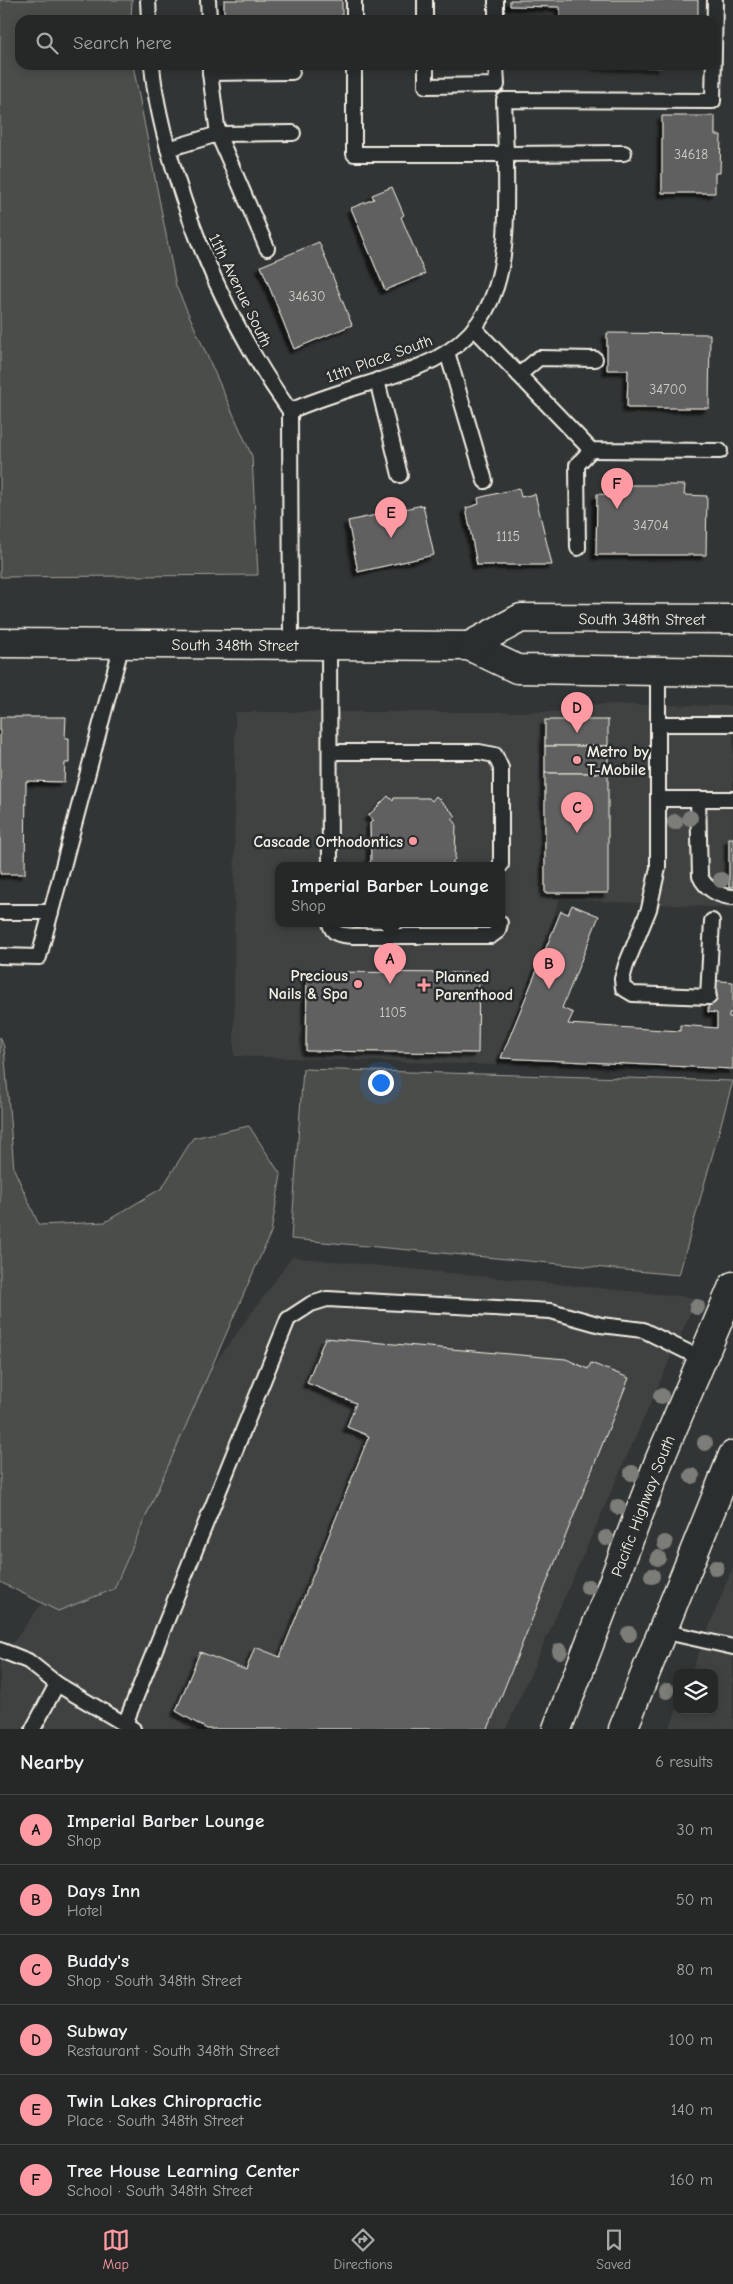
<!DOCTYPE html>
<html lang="en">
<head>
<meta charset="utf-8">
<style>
	body { margin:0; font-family:"Comic Neue",sans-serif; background:#323434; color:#f1f3f6 }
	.controls { position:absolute; right:15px; bottom:15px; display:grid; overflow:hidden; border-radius:10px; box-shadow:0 2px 8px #0003 }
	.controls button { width:45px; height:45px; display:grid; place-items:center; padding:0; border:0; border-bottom:1px solid #424445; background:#262828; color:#f1f3f6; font:25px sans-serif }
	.you { position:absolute; left:380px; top:1082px; width:18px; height:18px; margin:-12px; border:4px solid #fff; border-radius:50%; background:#1a73e8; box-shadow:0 0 0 8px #1a73e833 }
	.badge { display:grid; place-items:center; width:32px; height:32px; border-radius:50%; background:#ff9aa2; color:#111; font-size:16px; font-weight:700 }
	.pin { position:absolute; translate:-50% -41px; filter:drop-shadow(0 1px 2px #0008) }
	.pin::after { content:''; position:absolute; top:26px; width:18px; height:15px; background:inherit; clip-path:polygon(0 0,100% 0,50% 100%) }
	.popup { position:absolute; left:275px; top:862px; width:230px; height:65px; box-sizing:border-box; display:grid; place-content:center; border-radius:10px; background:#262828; filter:drop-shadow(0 1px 4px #0005); font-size:16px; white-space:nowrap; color:#a4a6a8 }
	.popup b { font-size:19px; color:#f1f3f6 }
	.popup::after { content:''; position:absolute; left:50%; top:100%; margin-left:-10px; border:10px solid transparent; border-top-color:#262828 }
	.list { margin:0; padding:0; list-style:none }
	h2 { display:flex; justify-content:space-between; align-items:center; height:65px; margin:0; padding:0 20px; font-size:21px }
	h2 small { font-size:16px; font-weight:400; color:#a4a6a8 }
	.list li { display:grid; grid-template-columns:32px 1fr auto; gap:15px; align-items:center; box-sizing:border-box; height:70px; padding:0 20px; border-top:1px solid #424445 }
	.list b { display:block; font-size:19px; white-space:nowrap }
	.list p { margin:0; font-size:16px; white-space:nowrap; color:#a4a6a8 }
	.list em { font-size:16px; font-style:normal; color:#a4a6a8 }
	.icon { flex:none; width:28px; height:28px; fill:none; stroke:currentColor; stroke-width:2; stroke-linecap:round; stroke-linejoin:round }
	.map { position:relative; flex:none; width:733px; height:1729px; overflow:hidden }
	.search { position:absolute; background:#262828; box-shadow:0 2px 8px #0003; left:15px; right:15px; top:15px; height:55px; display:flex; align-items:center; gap:12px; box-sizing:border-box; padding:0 18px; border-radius:15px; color:#a4a6a8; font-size:19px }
	.sheet { height:485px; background:#262828 }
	nav { display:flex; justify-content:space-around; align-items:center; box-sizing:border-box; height:70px; border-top:1px solid #424445; background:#262828; font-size:14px; color:#a4a6a8 }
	nav a { display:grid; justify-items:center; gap:2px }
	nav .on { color:#ff9aa2 }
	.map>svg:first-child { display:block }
	.built { fill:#404242; fill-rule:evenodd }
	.green { fill:#4b4d4c; stroke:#a09f9a }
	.building { fill:#5f605f; stroke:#f4f1e8; filter:url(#shadow) }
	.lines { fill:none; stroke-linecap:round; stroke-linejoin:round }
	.lane-casing { stroke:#f4f1e8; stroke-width:18 }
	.primary-casing { stroke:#f4f1e8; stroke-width:31 }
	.lane { stroke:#2a2d2e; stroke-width:14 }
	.primary { stroke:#2a2d2e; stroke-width:28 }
	.tree { fill:#7c7d79 }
	.poi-dot { fill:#ff9aa2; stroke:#2a2d2e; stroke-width:2 }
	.labels { text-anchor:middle; stroke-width:5; stroke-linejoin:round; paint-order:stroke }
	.number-label { font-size:14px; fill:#cfcdc6 }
	.street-label { font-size:16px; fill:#f4f1e8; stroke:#2a2d2e }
	.poi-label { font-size:16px; font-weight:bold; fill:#f4f1e8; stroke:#2a2d2e; text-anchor:start }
</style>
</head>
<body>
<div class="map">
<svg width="733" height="1729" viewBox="0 0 733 1729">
	<defs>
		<filter id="shadow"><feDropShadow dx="-4.5" dy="4.5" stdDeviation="1" flood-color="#0009"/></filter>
	</defs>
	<rect width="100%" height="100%" fill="#323535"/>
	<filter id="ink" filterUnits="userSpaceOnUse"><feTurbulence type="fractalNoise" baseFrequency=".02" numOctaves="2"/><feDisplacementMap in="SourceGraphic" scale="10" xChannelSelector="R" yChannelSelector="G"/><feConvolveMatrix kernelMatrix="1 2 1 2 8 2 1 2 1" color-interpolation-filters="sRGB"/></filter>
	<g filter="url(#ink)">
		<g class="built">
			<path d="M573,704L733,706V908L560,899L497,1065L234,1056L235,712H556ZM279,865H501V923H279Z"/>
			<polygon points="292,1257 697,1298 506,1729 0,1729 0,1661"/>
			<polygon points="733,1566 733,1729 669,1729 677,1709 714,1710 714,1673 691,1673"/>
		</g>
		<g class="green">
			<polygon points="0,0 132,0 131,20 20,20 20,65 133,65 176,286 252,456 258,575 0,577"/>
			<polygon points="0,1037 4,1047 14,1169 39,1225 105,1222 162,1188 193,1138 249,1126 281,1175 271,1232 114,1589 58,1611 0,1582"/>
			<polygon points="303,1069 733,1081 679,1275 291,1239"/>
		</g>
		<g class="building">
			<polygon points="224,0 342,0 342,20 224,18"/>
			<polygon points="510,0 698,0 698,19 560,20 560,7 510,6"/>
			<polygon points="597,65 662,65 662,67 597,66"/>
			<polygon points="662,116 715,116 715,135 721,135 720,173 715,173 715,193 662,193"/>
			<polygon points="392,187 404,215 401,217 425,274 385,290 351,208 374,199 372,195"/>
			<polygon points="319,242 352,325 294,349 261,266"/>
			<polygon points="607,333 710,334 709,408 627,408 628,370 607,370"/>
			<polygon points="616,485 685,485 684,495 707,496 706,555 596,555 597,494 616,495"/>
			<polygon points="519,488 521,497 535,494 552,565 477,565 466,508 479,504 478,498"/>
			<polygon points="423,505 434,555 358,572 348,521"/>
			<polygon points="0,717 66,717 65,738 69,738 69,763 65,763 64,782 26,781 25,874 0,874"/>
			<rect x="545" y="720" width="63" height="26"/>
			<rect x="545" y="746" width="63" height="27"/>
			<rect x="545" y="773" width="63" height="120"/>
			<polygon points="388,796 393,801 394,798 429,798 432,801 436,796 456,816 452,819 456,823 455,859 452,862 456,865 368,865 371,860 370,823 373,820 368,816"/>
			<rect x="729" y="838" width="4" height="49"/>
			<polygon points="572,905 599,916 562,1008 573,1013 568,1024 680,1031 680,1025 717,1028 717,1013 708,1012 710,980 733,982 733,1013 729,1013 729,1017 733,1017 733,1069 501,1058 561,911 568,914"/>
			<polygon points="307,972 479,973 478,1053 306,1051"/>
			<polygon points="325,1338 566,1359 588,1369 591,1363 629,1378 488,1729 207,1729 176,1711 200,1652 246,1670 255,1647 280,1657 369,1436 347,1427 356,1403 307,1383"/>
		</g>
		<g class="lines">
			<g class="lane-casing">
				<g id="lane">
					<polyline points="148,0 149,20"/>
					<polyline points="208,0 209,20"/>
					<polyline points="425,0 425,20"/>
					<polyline points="496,0 496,20"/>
					<polyline points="354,20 354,0"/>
					<path d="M152,65C155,103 165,140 176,176C202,261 238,338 290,411L291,645"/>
					<polyline points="354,65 354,154 506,154 504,100 713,101 715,0"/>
					<polyline points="426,65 426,86 497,85 496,65"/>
					<polyline points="210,66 210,73 292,72"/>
					<polyline points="210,73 218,134 293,133"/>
					<polyline points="168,149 218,134 267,248"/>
					<polyline points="475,329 591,450 720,451"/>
					<polyline points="447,352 485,481"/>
					<polyline points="519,375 539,358 595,359"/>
					<polyline points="377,380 400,475"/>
					<path d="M290,411C332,392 377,383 420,366C515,328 506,240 506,154L624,153"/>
					<polyline points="578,548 577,465 591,450"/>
					<polyline points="329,645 330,865"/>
					<polyline points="658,671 658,868 649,909 626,965 622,979 623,988 633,994 709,997"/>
					<polyline points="658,724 733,724"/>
					<polyline points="330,752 479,752 495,755 501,768 501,865"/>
					<polyline points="658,799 733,799"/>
					<path d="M698,799L700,876C705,888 719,897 733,897"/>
					<polyline points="0,912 51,912"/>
					<path d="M330,923C332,936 343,935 354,936H491L498,931L500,923"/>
					<polyline points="0,956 39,957 122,644"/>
					<polyline points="708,997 712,921"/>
					<polyline points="662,1631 733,1647"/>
					<polyline points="0,1650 28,1661 57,1684 133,1729"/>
					<polyline points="125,1724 288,1319 311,1304 327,1299 551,1311 601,1325 643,1330 702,1359"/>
					<polyline points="33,1729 57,1684"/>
				</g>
			</g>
			<g class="primary-casing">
				<g id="primary">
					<path id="s1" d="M0,643L469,646L517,669L733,672"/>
					<path id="s2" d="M469,646L521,618L733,619"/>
					<path id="s3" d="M557,1729L659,1461L733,1286"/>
					<polyline points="623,1729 733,1455"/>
				</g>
			</g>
			<use href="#lane" class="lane"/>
			<use href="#primary" class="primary"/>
		</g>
		<g class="tree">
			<circle cx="690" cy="818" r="8"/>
			<circle cx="675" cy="822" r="8"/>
			<circle cx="721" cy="880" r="8"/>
			<circle cx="697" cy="1307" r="8"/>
			<circle cx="661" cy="1396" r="8"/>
			<circle cx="705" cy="1443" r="8"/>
			<circle cx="632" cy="1473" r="8"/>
			<circle cx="692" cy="1476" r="8"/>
			<circle cx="618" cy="1507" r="8"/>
			<circle cx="606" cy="1538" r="8"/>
			<circle cx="665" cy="1543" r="8"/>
			<circle cx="658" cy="1558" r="8"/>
			<circle cx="716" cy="1568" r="8"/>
			<circle cx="652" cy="1576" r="8"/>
			<circle cx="588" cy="1587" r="8"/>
			<circle cx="629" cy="1634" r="8"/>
			<circle cx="560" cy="1651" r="8"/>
			<circle cx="667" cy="1691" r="8"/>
		</g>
	</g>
	<g class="poi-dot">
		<circle cx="577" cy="760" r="5"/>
		<circle cx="413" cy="841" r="5"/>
		<circle cx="358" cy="984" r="5"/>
		<path d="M421.5 977.5h5v5h5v5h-5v5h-5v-5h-5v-5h5z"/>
	</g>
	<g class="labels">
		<g class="number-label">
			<text x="691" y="159">34618</text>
			<text x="307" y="301">34630</text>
			<text x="668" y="394">34700</text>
			<text x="651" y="530">34704</text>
			<text x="508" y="541">1115</text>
			<text x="393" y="1017">1105</text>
		</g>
		<g class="street-label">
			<text transform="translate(241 290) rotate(64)" y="6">11th Avenue South</text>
			<text transform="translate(379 358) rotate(-20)" y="6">11th Place South</text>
			<text dy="6" stroke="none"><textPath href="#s2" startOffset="180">South 348th Street</textPath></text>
			<text dy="6" stroke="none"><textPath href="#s1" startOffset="235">South 348th Street</textPath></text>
			<text dy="6" stroke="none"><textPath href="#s3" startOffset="239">Pacific Highway South</textPath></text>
		</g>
		<g class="poi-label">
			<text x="587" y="757">Metro by<tspan x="587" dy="18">T-Mobile</tspan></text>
			<text x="403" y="847" text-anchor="end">Cascade Orthodontics</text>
			<text x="348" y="981" text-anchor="end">Precious<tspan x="348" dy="18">Nails &amp; Spa</tspan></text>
			<text x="435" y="982">Planned<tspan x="435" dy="18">Parenthood</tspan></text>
		</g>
	</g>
</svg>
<div class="controls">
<button><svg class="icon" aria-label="layers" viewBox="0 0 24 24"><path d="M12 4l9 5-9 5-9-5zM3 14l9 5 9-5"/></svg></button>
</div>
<div class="you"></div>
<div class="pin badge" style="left:390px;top:984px">A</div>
<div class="popup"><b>Imperial Barber Lounge</b>Shop</div>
<div class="pin badge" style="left:549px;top:989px">B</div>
<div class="pin badge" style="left:577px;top:833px">C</div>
<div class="pin badge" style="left:577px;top:733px">D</div>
<div class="pin badge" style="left:391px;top:538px">E</div>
<div class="pin badge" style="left:617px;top:509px">F</div>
<div class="search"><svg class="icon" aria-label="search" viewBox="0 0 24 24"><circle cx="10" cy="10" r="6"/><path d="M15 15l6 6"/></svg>Search here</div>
</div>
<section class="sheet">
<h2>Nearby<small>6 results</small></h2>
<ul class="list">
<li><span class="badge">A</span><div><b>Imperial Barber Lounge</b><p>Shop</p></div><em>30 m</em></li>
<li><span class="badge">B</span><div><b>Days Inn</b><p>Hotel</p></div><em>50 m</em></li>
<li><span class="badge">C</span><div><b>Buddy's</b><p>Shop · South 348th Street</p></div><em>80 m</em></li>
<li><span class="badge">D</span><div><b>Subway</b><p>Restaurant · South 348th Street</p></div><em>100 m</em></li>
<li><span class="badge">E</span><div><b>Twin Lakes Chiropractic</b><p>Place · South 348th Street</p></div><em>140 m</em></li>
<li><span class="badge">F</span><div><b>Tree House Learning Center</b><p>School · South 348th Street</p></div><em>160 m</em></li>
</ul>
</section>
<nav>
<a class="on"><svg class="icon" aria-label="map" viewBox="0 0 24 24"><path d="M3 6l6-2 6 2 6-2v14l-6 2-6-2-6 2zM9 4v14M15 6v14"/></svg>Map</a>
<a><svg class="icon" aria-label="directions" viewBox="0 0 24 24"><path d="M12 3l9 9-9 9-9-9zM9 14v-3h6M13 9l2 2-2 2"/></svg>Directions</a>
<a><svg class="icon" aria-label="saved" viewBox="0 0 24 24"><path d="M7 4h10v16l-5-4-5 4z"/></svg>Saved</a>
</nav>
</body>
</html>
